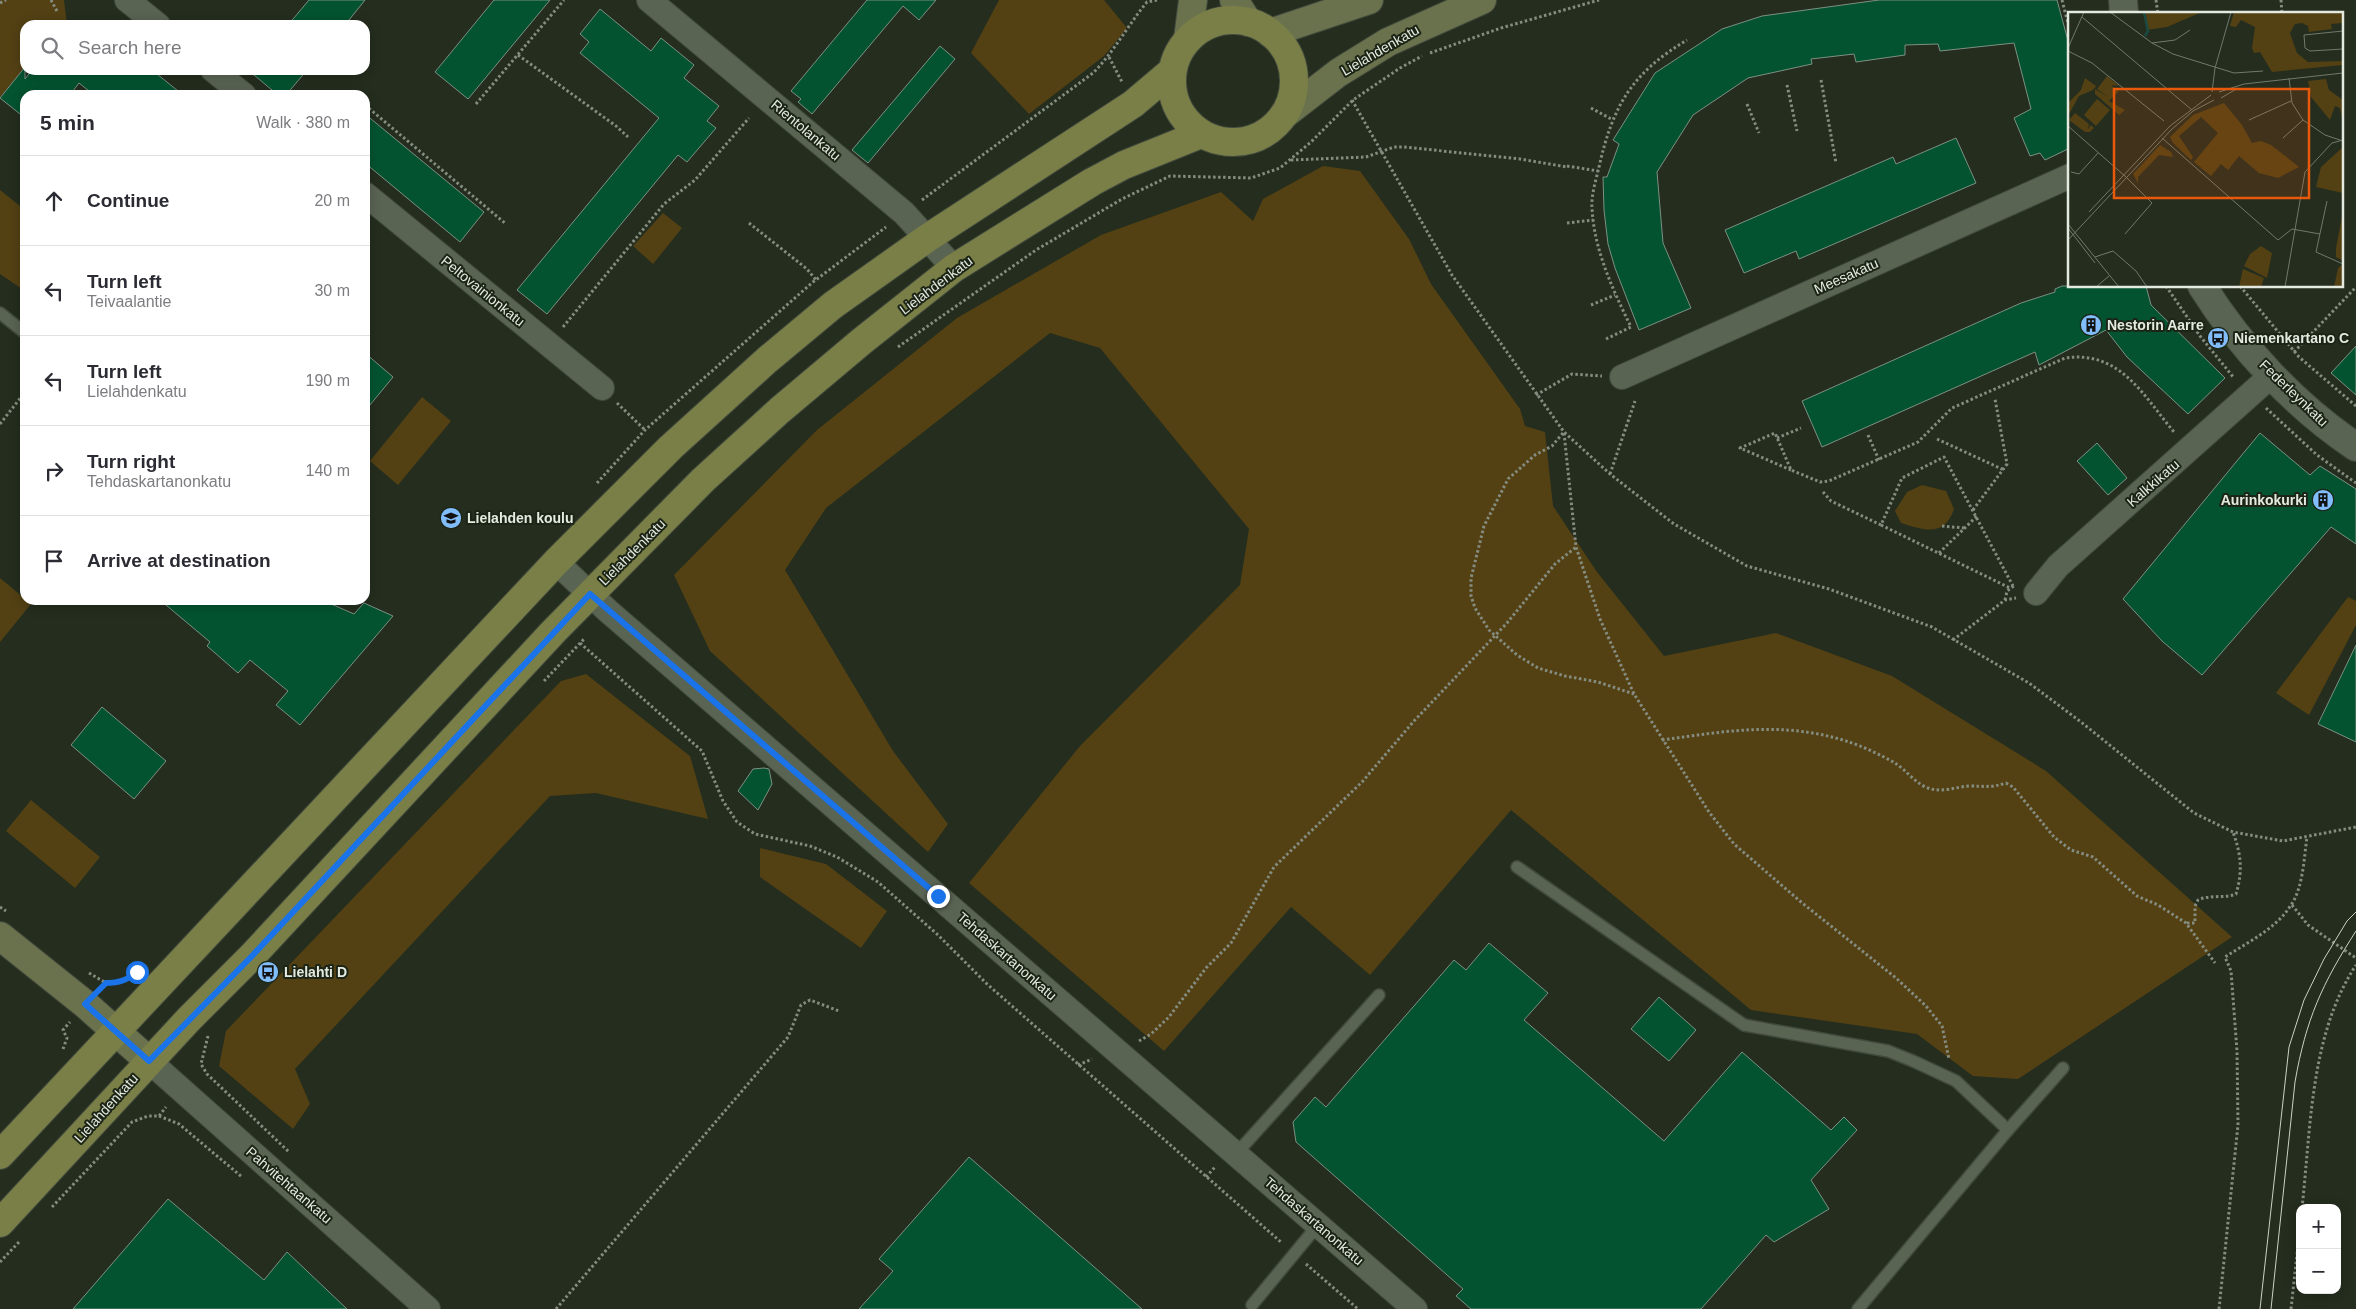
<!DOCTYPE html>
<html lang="en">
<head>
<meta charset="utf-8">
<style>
	body { margin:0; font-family:Helvetica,sans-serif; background:#f7f7f7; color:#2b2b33 }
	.controls { position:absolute; right:15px; bottom:15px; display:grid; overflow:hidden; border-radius:10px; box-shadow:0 2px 12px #0003 }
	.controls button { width:45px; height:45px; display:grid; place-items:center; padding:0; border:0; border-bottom:1px solid #e1e1e2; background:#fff; color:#2b2b33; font:25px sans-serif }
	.stop { position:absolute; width:15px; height:15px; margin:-11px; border:4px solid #1a73e8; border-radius:50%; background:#fff }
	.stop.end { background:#1a73e8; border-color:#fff; box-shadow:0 1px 5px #0008 }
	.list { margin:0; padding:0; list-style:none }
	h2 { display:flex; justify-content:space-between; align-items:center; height:65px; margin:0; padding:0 20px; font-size:21px }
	h2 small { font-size:16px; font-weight:400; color:#7c7c81 }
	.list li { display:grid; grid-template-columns:32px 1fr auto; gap:15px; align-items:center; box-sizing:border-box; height:90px; padding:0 20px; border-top:1px solid #e1e1e2 }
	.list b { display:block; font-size:19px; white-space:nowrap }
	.list p { margin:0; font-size:16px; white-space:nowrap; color:#7c7c81 }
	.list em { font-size:16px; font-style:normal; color:#7c7c81 }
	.icon { flex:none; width:28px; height:28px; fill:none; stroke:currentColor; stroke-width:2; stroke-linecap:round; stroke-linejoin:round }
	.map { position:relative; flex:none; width:2356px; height:1309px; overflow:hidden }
	.search { position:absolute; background:#fff; box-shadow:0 2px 12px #0003; left:20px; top:20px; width:350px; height:55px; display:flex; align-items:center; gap:12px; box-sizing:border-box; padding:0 18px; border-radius:15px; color:#7c7c81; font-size:19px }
	.panel { position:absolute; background:#fff; box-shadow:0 2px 12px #0003; left:20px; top:90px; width:350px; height:515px; border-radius:15px }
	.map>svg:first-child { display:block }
	.green { fill:#534114 }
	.building { fill:#035330; stroke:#7d9084 }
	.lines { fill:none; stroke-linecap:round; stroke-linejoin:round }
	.service-casing { stroke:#41493c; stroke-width:14 }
	.minor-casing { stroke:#41493c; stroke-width:26 }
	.tertiary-casing { stroke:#41493c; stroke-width:30 }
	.secondary-casing { stroke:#41493c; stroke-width:30 }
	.primary-casing { stroke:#41493c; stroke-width:30 }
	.path { stroke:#858c80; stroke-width:3; stroke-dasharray:2.5 2.5; stroke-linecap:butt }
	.service { stroke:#5a6453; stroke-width:11 }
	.minor { stroke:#5a6453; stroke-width:24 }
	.tertiary { stroke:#5a6453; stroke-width:28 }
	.secondary { stroke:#6a724d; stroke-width:28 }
	.primary { stroke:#7a7f47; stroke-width:28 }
	.tram { stroke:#ccd2c7; stroke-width:1 }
	.route { stroke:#1a73e8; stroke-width:6 }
	.labels { text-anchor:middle; stroke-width:4; stroke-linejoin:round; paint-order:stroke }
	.street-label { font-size:14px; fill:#e4eae0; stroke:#1b2415 }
	.poi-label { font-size:14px; font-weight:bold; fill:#e4eae0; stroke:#1b2415; text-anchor:start }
	.inset-river { fill:none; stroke:#1a4b43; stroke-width:2.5 }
	.inset-road { fill:none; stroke:#71796c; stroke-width:1 }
	.view { fill:#e8590c; fill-opacity:0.15; stroke:#e8590c; stroke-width:2.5 }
	.inset-edge { fill:none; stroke:#e4eae0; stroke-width:2.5 }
</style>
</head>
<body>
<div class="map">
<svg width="2356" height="1309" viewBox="0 0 2356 1309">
	<rect width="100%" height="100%" fill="#242d1e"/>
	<g class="green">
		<polygon points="0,0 64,0 67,25 25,25 25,67 0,97"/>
		<polygon points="999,0 1104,0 1127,28 1104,56 1029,114 971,53"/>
		<polygon points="1323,166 1360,171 1409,239 1431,284 1520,409 1525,426 1545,432 1553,506 1597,572 1664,656 1776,633 1892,676 2046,771 2232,937 2018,1079 1973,1076 1917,1034 1751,1010 1511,810 1370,975 1291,907 1164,1051 969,883 1080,746 1240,585 1249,529 1100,348 1050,333 826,508 785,570 893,751 948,824 928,852 710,651 674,575 817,430 957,318 1101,235 1221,192 1253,221 1263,199"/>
		<polygon points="0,190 25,210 25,291 0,274"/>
		<polygon points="663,213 682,228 653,264 633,246"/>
		<polygon points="422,397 451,421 398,485 370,461"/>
		<path d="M1922,485L1946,491L1954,509C1944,538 1924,530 1901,523L1895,511L1907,492Z"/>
		<polygon points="0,578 31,604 0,642"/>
		<polygon points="2348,597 2356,601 2356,625 2309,715 2276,693"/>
		<polygon points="586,674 690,756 708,819 596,793 550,796 295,1069 310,1104 293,1129 219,1066 226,1031 561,681"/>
		<polygon points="31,800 100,857 75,888 6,831"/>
		<polygon points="760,848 826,864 887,911 861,948 760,877"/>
	</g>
	<g class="building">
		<polygon points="309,0 365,0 345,25 288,25"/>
		<polygon points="494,0 550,0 468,99 435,72"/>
		<polygon points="867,0 936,0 919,20 903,6 812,114 798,102 801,99 791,91"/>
		<polygon points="1879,0 2057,0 2070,48 2070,148 2045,160 2040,153 2030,156 2014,118 2031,109 2014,43 1940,51 1938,44 1905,45 1905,55 1856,62 1854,54 1811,59 1812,64 1748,78 1693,115 1657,172 1663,243 1691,308 1639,330 1615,268 1608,244 1604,210 1603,177 1607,177 1619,144 1613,140 1655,73 1722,29 1762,16"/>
		<polygon points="600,9 651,51 661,38 694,65 684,78 719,106 707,121 716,128 687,162 678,155 547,314 517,290 659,118 580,53 589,42 580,34"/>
		<polygon points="940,46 955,59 868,163 852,150"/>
		<polygon points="25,67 25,79 32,70 152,70 183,95 94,95 79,83 70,95 25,95 25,118 0,98"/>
		<polygon points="248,70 307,70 286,95 278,95"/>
		<polygon points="365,114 484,212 460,242 365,163"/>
		<polygon points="1956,138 1976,183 1799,259 1796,251 1744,273 1725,230 1893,157 1896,164"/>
		<polygon points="2062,286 2146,286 2151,305 2225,378 2188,414 2127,357 2106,330 2039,365 2035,352 1822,447 1802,401 2021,303 2055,292 2055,289"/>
		<polygon points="2356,346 2356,395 2331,373"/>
		<polygon points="365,353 393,377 365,411"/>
		<polygon points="2260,433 2310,475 2320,466 2356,489 2356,544 2331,527 2202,675 2162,641 2123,599"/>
		<polygon points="2097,443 2127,478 2108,495 2077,461"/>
		<polygon points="160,600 322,600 354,614 364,603 393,616 300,725 276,705 288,691 250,660 238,673 207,646 210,642"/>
		<polygon points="2356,645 2356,742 2318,724"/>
		<polygon points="102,707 166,761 134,799 71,745"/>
		<polygon points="764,768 769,769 772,784 758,810 738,791 753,769"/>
		<polygon points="1489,943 1548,993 1524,1020 1664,1141 1742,1052 1831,1130 1844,1117 1857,1130 1811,1180 1829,1209 1774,1242 1766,1235 1701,1309 1471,1309 1456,1296 1463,1289 1296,1142 1293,1122 1315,1097 1326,1107 1454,960 1466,970"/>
		<polygon points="1659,997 1696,1030 1669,1061 1631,1029"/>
		<polygon points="969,1157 1142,1309 859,1309 893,1271 879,1259"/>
		<polygon points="168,1199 264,1280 287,1252 347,1309 73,1309"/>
	</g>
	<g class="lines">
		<g class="service-casing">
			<g id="service">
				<polyline points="0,313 25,333"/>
				<polyline points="1517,867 1744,1025 1888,1051 1913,1061 1956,1081 2008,1130"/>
				<polyline points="1236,1154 1379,995"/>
				<polyline points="1252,1305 1318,1225"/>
				<polyline points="1858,1309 2008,1130 2063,1068"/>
			</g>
		</g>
		<g class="minor-casing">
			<g id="minor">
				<polyline points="127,0 158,25"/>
				<polyline points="649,0 904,213 954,268"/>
				<polyline points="213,70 244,95"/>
				<polyline points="365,194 602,388"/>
				<polyline points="1622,377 2070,176"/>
				<polyline points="556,562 608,611 1415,1309"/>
				<polyline points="2036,593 2058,566 2272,375"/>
				<polyline points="149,1061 428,1309"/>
			</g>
		</g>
		<g class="tertiary-casing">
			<g id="tertiary">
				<polyline points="2123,0 2124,14"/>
				<path d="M2202,286C2241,348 2295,406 2356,447"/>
			</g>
		</g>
		<g class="secondary-casing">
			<g id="secondary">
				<polyline points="1234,0 1248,22"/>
				<polyline points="1270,33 1369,0"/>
				<polyline points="1188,39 1193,0"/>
				<polyline points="1285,114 1338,73 1388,42 1482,0"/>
				<polyline points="0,936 85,1004 149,1061"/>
			</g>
		</g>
		<g class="primary-casing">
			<g id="primary">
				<circle cx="1233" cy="81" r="61"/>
				<polyline points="0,1155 556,562 671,447 767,360 833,305 926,239 1133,104 1172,71"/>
				<polyline points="0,1223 189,1019 252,956 554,631 703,480 780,410 862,341 954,268 1092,182 1124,165 1201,134"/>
			</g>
		</g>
		<g class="path">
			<polyline points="51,0 58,13"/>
			<polyline points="2062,0 2070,31"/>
			<polyline points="2156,0 2158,14"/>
			<polyline points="2281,0 2282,14"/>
			<polyline points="0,3 6,0"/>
			<polyline points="1430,53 1501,28 1599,0"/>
			<polyline points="518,55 616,126 628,137"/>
			<polyline points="1109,57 1122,82"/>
			<polyline points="1821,80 1836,163"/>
			<polyline points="1787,85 1797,131"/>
			<polyline points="1352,100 1452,275 1564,432 1610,474 1674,524 1747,566 1829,589 1932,627 2029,683 2081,722 2194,813 2233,832 2283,841 2356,827"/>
			<polyline points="476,104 564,0"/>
			<polyline points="1747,104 1759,133"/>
			<polyline points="365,105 506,224"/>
			<polyline points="1591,108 1613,120"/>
			<polyline points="1291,160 1366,157 1394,147 1404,147 1520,159 1567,167"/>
			<polyline points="1567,166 1598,171"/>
			<path d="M922,200L1093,73C1114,52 1128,25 1147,2L1157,0"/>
			<polyline points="749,223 807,269 816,280"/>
			<polyline points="1567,223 1593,220"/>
			<polyline points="2166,286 2200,336 2234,378"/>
			<polyline points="2240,286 2299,357 2356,406"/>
			<polyline points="1591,305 1615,295"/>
			<polyline points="563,327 664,204 695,180 749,118"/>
			<path d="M1606,339L1631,327C1613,290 1594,250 1592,208C1591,195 1596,180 1599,167C1613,105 1632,73 1687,40"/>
			<polyline points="898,347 1036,250 1122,199 1170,176 1251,178 1280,168 1311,142 1353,100 1400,68 1422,56"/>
			<polyline points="2294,352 2356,287"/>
			<polyline points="1536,395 1572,374 1602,376"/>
			<polyline points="617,403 645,430"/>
			<polyline points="2266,408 2317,455 2356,483"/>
			<polyline points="0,424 25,392"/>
			<polyline points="1563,433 1552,446 1535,455 1508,479 1484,526 1471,578 1471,596 1475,608 1489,630 1517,655 1538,668 1565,676 1598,682 1634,694"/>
			<polyline points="1564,433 1576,547 1600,619 1634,694 1709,812 1734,844 1801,902 1896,978 1926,1006 1942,1026 1949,1059"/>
			<polyline points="1868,435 1879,460"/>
			<polyline points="1777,438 1801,428"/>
			<polyline points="1937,439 2004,470"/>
			<path d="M1791,470L1740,448L1775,433L1791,470L1820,482L1829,481L1918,442L1952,408L2065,358C2120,350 2143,395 2174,432"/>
			<polyline points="1610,474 1635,401"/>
			<polyline points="597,483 645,430 813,282 886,227"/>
			<polyline points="1823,492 1831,501 1881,525 1902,478 1944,457 2013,586"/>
			<polyline points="1973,510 2007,464 1995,399"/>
			<polyline points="1881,525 2010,588"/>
			<polyline points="1942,526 1964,528"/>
			<polyline points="1939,553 1977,516"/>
			<polyline points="2005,600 2007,591 2015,585"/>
			<polyline points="1953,640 2005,600 2016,598"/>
			<polyline points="580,643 702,751 723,801 737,822 755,834 810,846 837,857 878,882 938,935 987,984 1282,1243"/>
			<polyline points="544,681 584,639"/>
			<path d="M1662,740C1727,731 1782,721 1846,741C1862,746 1881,755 1895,763C1906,770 1916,784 1928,788C1941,793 1956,787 1969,786C1984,786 1991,788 2006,783L2013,787L2054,837L2071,850L2093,857L2137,896L2158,905L2186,923L2215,963"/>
			<polyline points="2292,905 2308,925 2356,958"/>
			<polyline points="0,907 6,911"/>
			<path d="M2187,923H2195V906L2198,900C2211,894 2224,899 2236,894C2243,871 2241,854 2233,832"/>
			<polyline points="89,973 106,983"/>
			<polyline points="101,988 106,983 117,983 129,978"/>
			<polyline points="208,1036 201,1064 207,1074 289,1152"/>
			<polyline points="1139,1041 1151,1034 1169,1017 1206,968 1231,943 1274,867 1362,782 1414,721 1507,623 1555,564 1576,547"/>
			<polyline points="63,1049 67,1038 63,1030 70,1022"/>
			<polyline points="1078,1065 1092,1059"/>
			<polyline points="159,1116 179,1124 242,1177"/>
			<polyline points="1206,1177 1216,1166"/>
			<polyline points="52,1207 132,1122 148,1116 159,1116 166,1107"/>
			<path d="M2302,1208C2311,1127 2310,1035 2356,965"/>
			<polyline points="0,1262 20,1241"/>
			<polyline points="1306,1264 1358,1309"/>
			<polyline points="556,1309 788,1037 801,1005 810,1000 839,1011"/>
			<path d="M2219,1309L2238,1125L2237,1051L2231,971L2225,957C2248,942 2276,929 2291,905C2303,888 2304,858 2307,837"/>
			<polyline points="2291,1309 2300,1227"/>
		</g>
		<use href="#service" class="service"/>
		<use href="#minor" class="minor"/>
		<use href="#tertiary" class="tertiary"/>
		<use href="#secondary" class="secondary"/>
		<use href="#primary" class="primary"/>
		<g class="tram">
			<polyline points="2260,1309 2289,1047 2304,1000 2324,959 2347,921 2356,912"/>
			<path d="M2271,1309L2295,1082C2306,1019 2322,984 2356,931"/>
		</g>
	</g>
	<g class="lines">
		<path class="route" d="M137,972C127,980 119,983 106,983L85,1004L149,1061L252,956L590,594L938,896"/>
	</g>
	<defs>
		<g id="building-disc" transform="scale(1.125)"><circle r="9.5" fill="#80bdfa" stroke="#1b2415"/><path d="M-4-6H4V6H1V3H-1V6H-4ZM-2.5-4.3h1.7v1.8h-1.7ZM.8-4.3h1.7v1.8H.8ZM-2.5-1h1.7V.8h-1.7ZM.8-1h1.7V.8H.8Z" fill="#111"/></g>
		<g id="bus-disc" transform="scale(1.125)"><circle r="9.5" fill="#80bdfa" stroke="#1b2415"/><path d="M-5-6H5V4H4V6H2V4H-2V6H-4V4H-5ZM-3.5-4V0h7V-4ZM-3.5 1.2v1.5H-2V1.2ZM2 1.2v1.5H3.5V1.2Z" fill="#111"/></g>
		<g id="school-disc" transform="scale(1.125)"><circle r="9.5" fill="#80bdfa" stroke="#1b2415"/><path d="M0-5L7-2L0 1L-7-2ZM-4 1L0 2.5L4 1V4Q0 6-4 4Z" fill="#111"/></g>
	</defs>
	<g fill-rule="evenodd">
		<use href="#building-disc" x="2091" y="325"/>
		<use href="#bus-disc" x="2218" y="338"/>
		<use href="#building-disc" x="2323" y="500"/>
		<use href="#school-disc" x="451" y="518"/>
		<use href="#bus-disc" x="268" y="972"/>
	</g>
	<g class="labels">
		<g class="street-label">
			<text transform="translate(1380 50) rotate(-30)" y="5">Lielahdenkatu</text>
			<text transform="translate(806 130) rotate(40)" y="5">Rientolankatu</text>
			<text transform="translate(1846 276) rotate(-24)" y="5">Meesakatu</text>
			<text transform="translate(936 285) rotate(-37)" y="5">Lielahdenkatu</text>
			<text transform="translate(483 291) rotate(39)" y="5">Peltovainionkatu</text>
			<text transform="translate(2294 393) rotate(44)" y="5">Federleynkatu</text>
			<text transform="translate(2153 483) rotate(-41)" y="5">Kalkkikatu</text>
			<text transform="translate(632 552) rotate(-45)" y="5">Lielahdenkatu</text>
			<text transform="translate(1007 956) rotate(41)" y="5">Tehdaskartanonkatu</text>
			<text transform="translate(106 1108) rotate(-48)" y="5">Lielahdenkatu</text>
			<text transform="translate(289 1185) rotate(41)" y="5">Pahvitehtaankatu</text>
			<text transform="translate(1314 1221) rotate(41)" y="5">Tehdaskartanonkatu</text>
		</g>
		<g class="poi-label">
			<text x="2107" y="330">Nestorin Aarre</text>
			<text x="2234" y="343">Niemenkartano C</text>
			<text x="2307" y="505" text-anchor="end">Aurinkokurki</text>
			<text x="467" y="523">Lielahden koulu</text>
			<text x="284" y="977">Lielahti D</text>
		</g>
	</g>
	<g transform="translate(2068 12)">
		<rect width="275" height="275" fill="#242d1e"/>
		<path d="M75,0H134L99,15L79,18ZM166,0H275V11L263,12L264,17L241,20L240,14L234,11L227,12L222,21L229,41L240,50L275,49V53L204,60L192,40L186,41L184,36L187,15L173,8L168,15L162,14ZM37,63L25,78L11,84L0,104V91L13,78L17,66L28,74ZM39,64L51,74L43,73L51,79L41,89L57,98L51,103L27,82V77L40,85L29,77ZM258,67L261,78L275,88V111L272,96L267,94L262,108L243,85L240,69ZM29,87L42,98L28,114L16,103ZM156,91L174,113L184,131L193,129L203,133L231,155L210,166L191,161L171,144L160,158L153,152L143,164L126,150L150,121L133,105L111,124L125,145L123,148L105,131L102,125L125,103ZM7,101L21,112L20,117L23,113L26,116L22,120H17L1,108ZM92,133L103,140L105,145L91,143L70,165V171L65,162ZM275,135V181L248,175L253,155ZM275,199V249L268,245V236ZM193,234L204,241L199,266L176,254L182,242ZM275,252V275H266L270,256ZM175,257L196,266L193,275H171Z" fill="#534114"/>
		<path class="inset-river" d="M76,0L80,19L77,24"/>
		<path class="inset-road" d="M42,0L84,31L105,42L166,61L195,59M14,5L124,98M275,19L236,23L237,36L242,39L275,37M84,31L107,28L122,18M0,36L16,0M0,39L24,51L96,109M221,66L224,91L235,108L257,123L275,129M144,80L147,56L163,0M151,80L176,72L275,61M153,86L170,76M181,108L223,89M0,114L58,165M94,126L210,228L224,217L252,222M215,126L235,108M3,160L11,162L30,141M259,189L248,240L275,252M21,200L102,114L143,83M0,212L51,275M0,216L27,251M57,222L84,191L58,165M0,228L104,117L125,99L146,88M27,245L45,239L68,259L79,275M28,275L41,264M217,275L237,160L264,131L275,128"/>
		<path class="view" d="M46,77H241V186H46Z"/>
		<rect width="275" height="275" class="inset-edge"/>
	</g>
</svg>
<div class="controls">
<button>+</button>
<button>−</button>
</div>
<div class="stop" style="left:137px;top:972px"></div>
<div class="stop end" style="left:938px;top:896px"></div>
<div class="search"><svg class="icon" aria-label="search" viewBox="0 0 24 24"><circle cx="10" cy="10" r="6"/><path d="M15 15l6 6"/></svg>Search here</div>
<section class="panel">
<h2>5 min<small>Walk · 380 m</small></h2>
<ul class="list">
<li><svg class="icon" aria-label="ahead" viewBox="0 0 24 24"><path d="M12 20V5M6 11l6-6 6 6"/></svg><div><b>Continue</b></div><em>20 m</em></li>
<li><svg class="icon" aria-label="left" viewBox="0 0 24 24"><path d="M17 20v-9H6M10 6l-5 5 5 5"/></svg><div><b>Turn left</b><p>Teivaalantie</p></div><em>30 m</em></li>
<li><svg class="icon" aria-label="left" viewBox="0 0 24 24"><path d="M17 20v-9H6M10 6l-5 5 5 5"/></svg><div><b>Turn left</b><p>Lielahdenkatu</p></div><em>190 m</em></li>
<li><svg class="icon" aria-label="right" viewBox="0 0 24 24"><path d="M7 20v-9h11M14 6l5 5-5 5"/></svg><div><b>Turn right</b><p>Tehdaskartanonkatu</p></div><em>140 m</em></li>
<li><svg class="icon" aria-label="arrive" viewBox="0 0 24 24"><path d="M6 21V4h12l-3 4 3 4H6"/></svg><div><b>Arrive at destination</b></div></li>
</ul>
</section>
</div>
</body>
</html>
